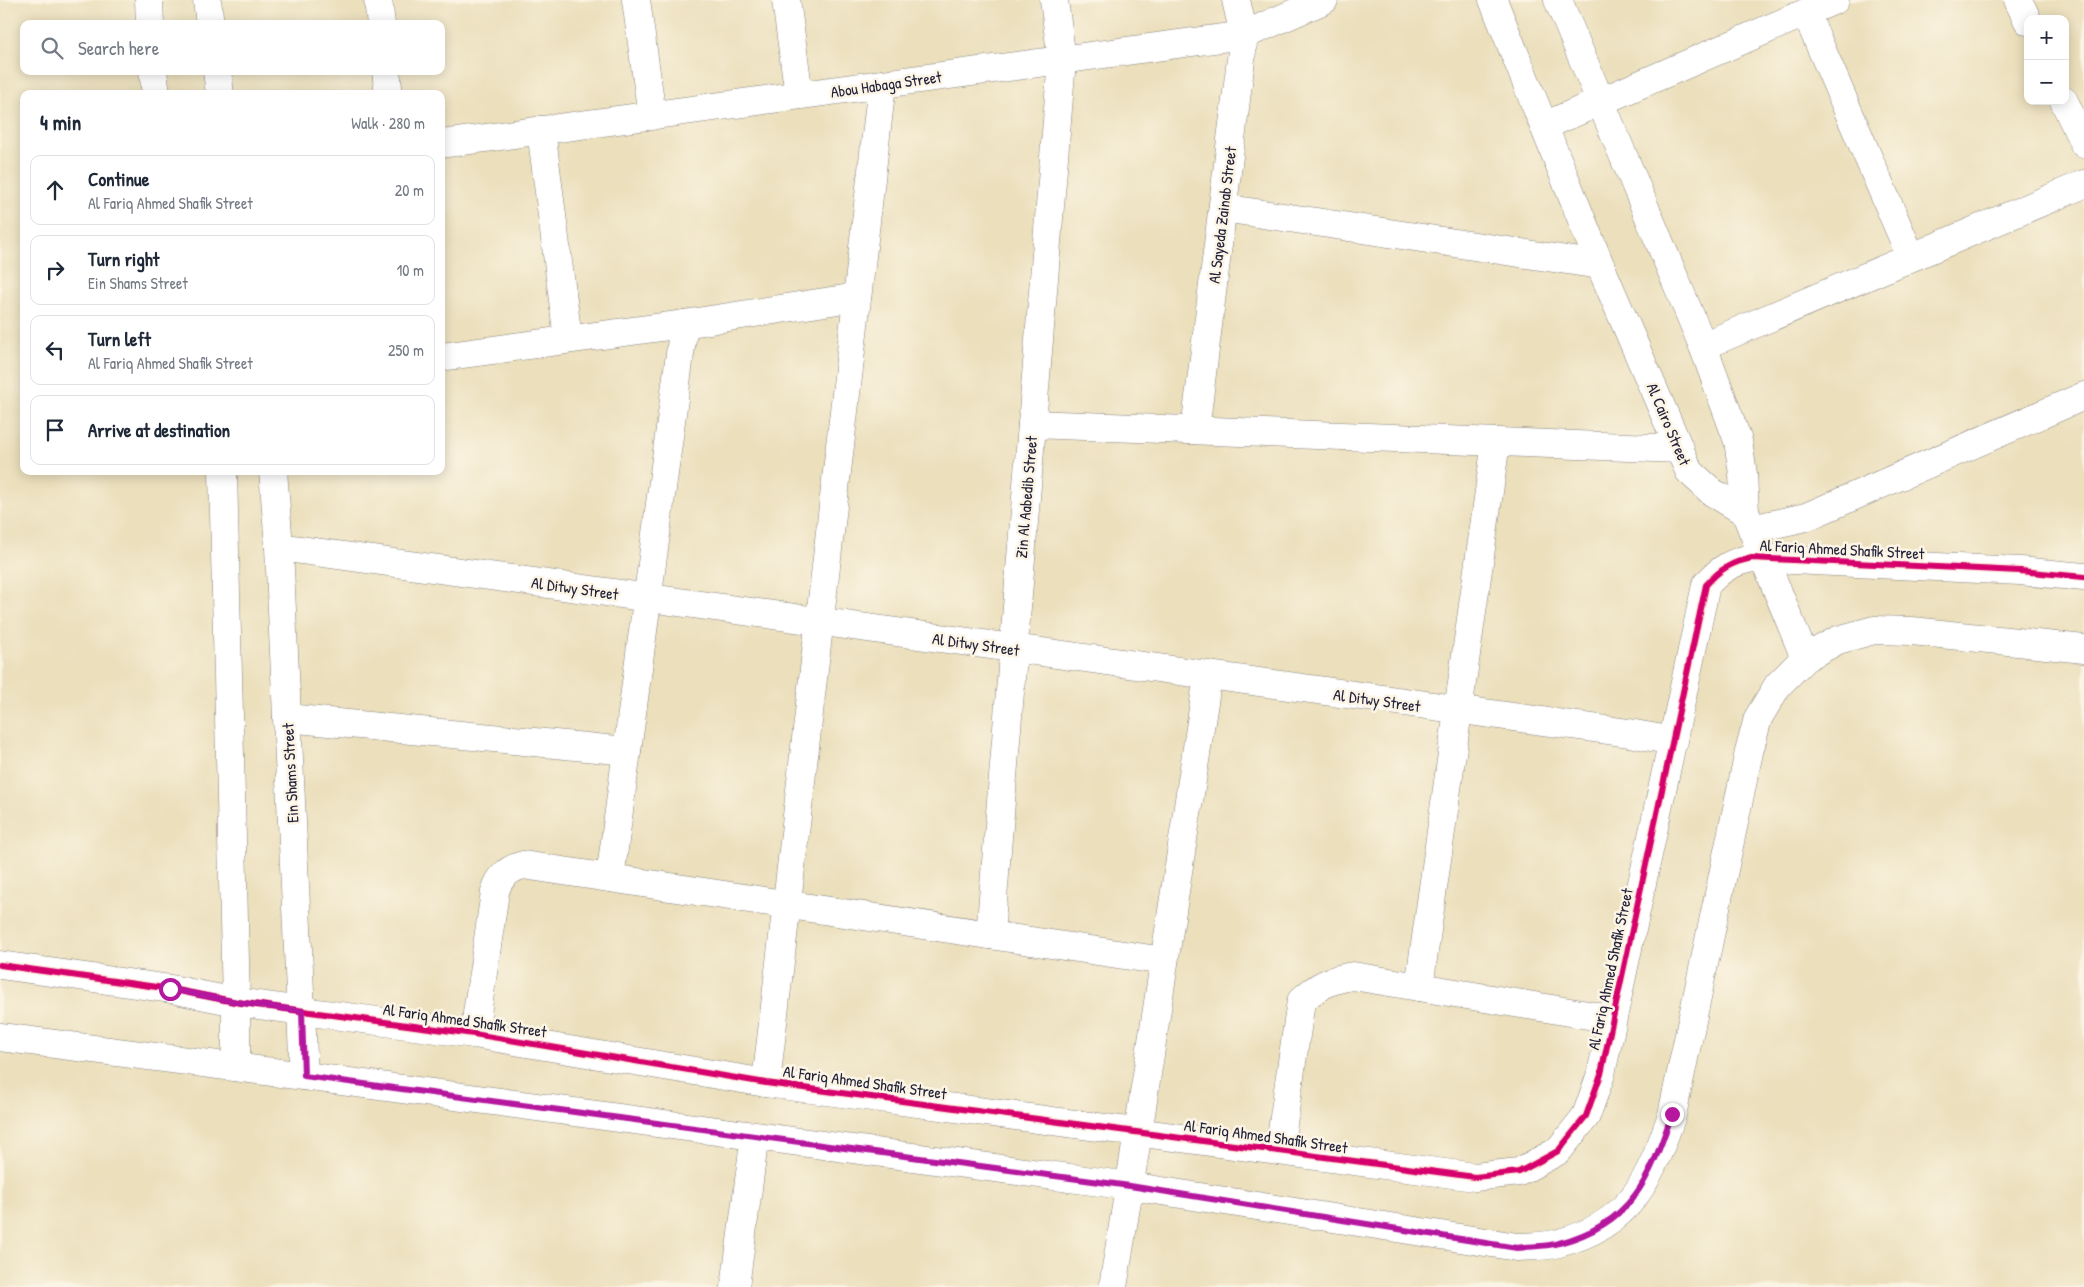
<!DOCTYPE html>
<html lang="en">
<head>
<meta charset="utf-8">
<style>
	body { margin:0; font-family:"Patrick Hand",sans-serif; background:#f6f6f7; color:#1f2937 }
	.controls { position:absolute; right:15px; top:15px; display:grid; overflow:hidden; border-radius:10px; box-shadow:0 2px 12px #0003 }
	.controls button { width:45px; height:45px; display:grid; place-items:center; padding:0; border:0; border-bottom:1px solid #e0e1e3; background:#fff; color:#1f2937; font:25px sans-serif }
	.stop { position:absolute; width:15px; height:15px; margin:-11px; border:4px solid #b5179e; border-radius:50%; background:#fff }
	.stop.end { background:#b5179e; border-color:#fff; box-shadow:0 1px 5px #0008 }
	.list { margin:0; padding:0; list-style:none }
	h2 { display:flex; justify-content:space-between; align-items:center; height:65px; margin:0; padding:0 20px; font-size:21px }
	h2 small { font-size:16px; font-weight:400; color:#747a83 }
	.list li { display:grid; grid-template-columns:32px 1fr auto; gap:15px; align-items:center; box-sizing:border-box; height:70px; margin:0 10px 10px; padding:0 10px; border:1px solid #e0e1e3; border-radius:10px }
	.list b { display:block; font-size:19px; white-space:nowrap }
	.list p { margin:0; font-size:16px; white-space:nowrap; color:#747a83 }
	.list em { font-size:16px; font-style:normal; color:#747a83 }
	.icon { flex:none; width:28px; height:28px; fill:none; stroke:currentColor; stroke-width:2; stroke-linecap:round; stroke-linejoin:round }
	.map { position:relative; flex:none; width:2084px; height:1287px; overflow:hidden }
	.search { position:absolute; background:#fff; box-shadow:0 2px 12px #0003; left:20px; top:20px; width:425px; height:55px; display:flex; align-items:center; gap:12px; box-sizing:border-box; padding:0 18px; border-radius:10px; color:#747a83; font-size:19px }
	.panel { position:absolute; background:#fff; box-shadow:0 2px 12px #0003; left:20px; top:90px; width:425px; height:385px; border-radius:10px }
	.map>svg:first-child { display:block }
	.lines { fill:none; stroke-linecap:round; stroke-linejoin:round }
	.street-casing { stroke:#86807c; stroke-width:29 }
	.secondary-casing { stroke:#86807c; stroke-width:29 }
	.street { stroke:#fff; stroke-width:28 }
	.secondary { stroke:#fff; stroke-width:28 }
	.cycleway-casing { stroke:#fcf5e5; stroke-width:9 }
	.cycleway { stroke:#d6006c; stroke-width:6 }
	.route { stroke:#b5179e; stroke-width:6 }
	.labels { text-anchor:middle; stroke-width:5; stroke-linejoin:round; paint-order:stroke }
	.street-label { font-size:16px; fill:#22223b; stroke:#fcf5e5 }
</style>
</head>
<body>
<div class="map">
<svg width="2084" height="1287" viewBox="0 0 2084 1287">
	<rect width="100%" height="100%" fill="#fcf5e5"/>
	<filter id="ink" filterUnits="userSpaceOnUse"><feTurbulence type="fractalNoise" baseFrequency=".02" numOctaves="2"/><feDisplacementMap in="SourceGraphic" scale="10" xChannelSelector="R" yChannelSelector="G"/><feConvolveMatrix kernelMatrix="1 2 1 2 8 2 1 2 1" color-interpolation-filters="sRGB"/></filter>
	<filter id="wash" filterUnits="userSpaceOnUse"><feTurbulence type="fractalNoise" baseFrequency=".0096" numOctaves="4" result="noise"/><feDisplacementMap in="SourceGraphic" scale="20" xChannelSelector="R" yChannelSelector="G"/><feGaussianBlur stdDeviation="1.12" result="paint"/><feColorMatrix in="noise" values="0 0 0 0 0 0 0 0 0 0 0 0 0 0 0 0 0 1.4 0 .05"/><feComposite in="paint" operator="in"/></filter>
	<g filter="url(#wash)">
		<rect width="100%" height="100%" fill="#ebdfbc"/>
	</g>
	<g filter="url(#ink)">
		<g class="lines">
			<g class="street-casing">
				<g id="street">
					<polyline points="378,0 381,24"/>
					<polyline points="636,0 652,116"/>
					<polyline points="786,0 799,95"/>
					<polyline points="1493,0 1600,265 1689,471 1712,492 1745,512"/>
					<polyline points="1558,0 1703,346 1738,441 1743,474 1745,512 1805,658"/>
					<polyline points="2018,0 2028,21"/>
					<polyline points="1806,13 1911,257"/>
					<polyline points="386,71 389,94"/>
					<polyline points="2064,101 2084,144"/>
					<polyline points="1544,126 1835,0"/>
					<polyline points="541,130 568,339"/>
					<polyline points="441,144 1244,35 1324,0"/>
					<polyline points="1223,208 1600,265"/>
					<polyline points="1703,346 2084,184"/>
					<polyline points="441,357 684,324 857,297"/>
					<polyline points="1032,424 1680,449"/>
					<polyline points="1195,430 1244,35 1236,0"/>
					<polyline points="1752,529 1806,517 2084,396"/>
					<polyline points="279,547 1629,733 1674,741"/>
					<polyline points="287,718 627,751"/>
					<polyline points="610,878 684,324"/>
					<polyline points="990,935 1062,60 1054,0"/>
					<polyline points="1419,987 1496,442"/>
					<path d="M474,1034L495,892C499,877 508,869 523,865L1164,961"/>
					<polyline points="766,1083 882,84"/>
					<path d="M1279,1151L1301,1001C1317,986 1331,979 1353,976L1612,1019"/>
					<polyline points="735,1287 755,1135"/>
					<polyline points="1113,1287 1138,1133 1208,676"/>
				</g>
			</g>
			<g class="secondary-casing">
				<g id="secondary">
					<polyline points="149,0 150,24"/>
					<polyline points="207,0 210,24"/>
					<polyline points="153,71 156,94"/>
					<polyline points="217,71 220,94"/>
					<polyline points="223,471 236,1002 236,1067"/>
					<polyline points="273,471 279,547 304,1076"/>
					<path d="M0,965L171,989L236,1002L474,1034L766,1083L1475,1177L1519,1172L1558,1151L1586,1116L1601,1074L1706,585C1720,569 1732,562 1752,558L2020,571L2084,577"/>
					<path d="M0,1037L304,1076L1130,1186L1517,1247C1530,1246 1546,1247 1559,1243C1632,1224 1649,1180 1672,1115L1749,752L1758,718L1778,685L1805,658L1838,640L1874,630L1912,631L2084,649"/>
				</g>
			</g>
			<use href="#street" class="street"/>
			<use href="#secondary" class="secondary"/>
			<g class="cycleway-casing">
				<path id="cycleway" d="M0,965L171,989L236,1002L474,1034L766,1083L1475,1177L1519,1172L1558,1151L1586,1116L1601,1074L1706,585C1720,569 1732,562 1752,558L2020,571L2084,577"/>
			</g>
			<use href="#cycleway" class="cycleway"/>
		</g>
	</g>
	<g class="lines" filter="url(#ink)">
		<path class="route" d="M170,989L236,1002L302,1011L304,1076L1130,1186L1517,1248C1530,1246 1546,1247 1559,1243C1632,1224 1649,1180 1672,1114"/>
	</g>
	<g class="labels">
		<g class="street-label">
			<text transform="translate(886 84) rotate(-8)" y="6">Abou Habaga Street</text>
			<text transform="translate(1222 215) rotate(-83)" y="6">Al Sayeda Zainab Street</text>
			<text transform="translate(1669 424) rotate(67)" y="6">Al Cairo Street</text>
			<text transform="translate(1026 497) rotate(-85)" y="6">Zin Al Aabedib Street</text>
			<text transform="translate(1842 549) rotate(3)" y="6">Al Fariq Ahmed Shafik Street</text>
			<text transform="translate(575 588) rotate(8)" y="6">Al Ditwy Street</text>
			<text transform="translate(976 644) rotate(8)" y="6">Al Ditwy Street</text>
			<text transform="translate(1377 700) rotate(8)" y="6">Al Ditwy Street</text>
			<text transform="translate(290 773) rotate(-93)" y="6">Ein Shams Street</text>
			<text transform="translate(1610 969) rotate(-78)" y="6">Al Fariq Ahmed Shafik Street</text>
			<text transform="translate(465 1020) rotate(8)" y="6">Al Fariq Ahmed Shafik Street</text>
			<text transform="translate(865 1082) rotate(8)" y="6">Al Fariq Ahmed Shafik Street</text>
			<text transform="translate(1266 1136) rotate(8)" y="6">Al Fariq Ahmed Shafik Street</text>
		</g>
	</g>
</svg>
<div class="controls">
<button>+</button>
<button>−</button>
</div>
<div class="stop" style="left:170px;top:989px"></div>
<div class="stop end" style="left:1672px;top:1114px"></div>
<div class="search"><svg class="icon" aria-label="search" viewBox="0 0 24 24"><circle cx="10" cy="10" r="6"/><path d="M15 15l6 6"/></svg>Search here</div>
<section class="panel">
<h2>4 min<small>Walk · 280 m</small></h2>
<ul class="list">
<li><svg class="icon" aria-label="ahead" viewBox="0 0 24 24"><path d="M12 20V5M6 11l6-6 6 6"/></svg><div><b>Continue</b><p>Al Fariq Ahmed Shafik Street</p></div><em>20 m</em></li>
<li><svg class="icon" aria-label="right" viewBox="0 0 24 24"><path d="M7 20v-9h11M14 6l5 5-5 5"/></svg><div><b>Turn right</b><p>Ein Shams Street</p></div><em>10 m</em></li>
<li><svg class="icon" aria-label="left" viewBox="0 0 24 24"><path d="M17 20v-9H6M10 6l-5 5 5 5"/></svg><div><b>Turn left</b><p>Al Fariq Ahmed Shafik Street</p></div><em>250 m</em></li>
<li><svg class="icon" aria-label="arrive" viewBox="0 0 24 24"><path d="M6 21V4h12l-3 4 3 4H6"/></svg><div><b>Arrive at destination</b></div></li>
</ul>
</section>
</div>
</body>
</html>
